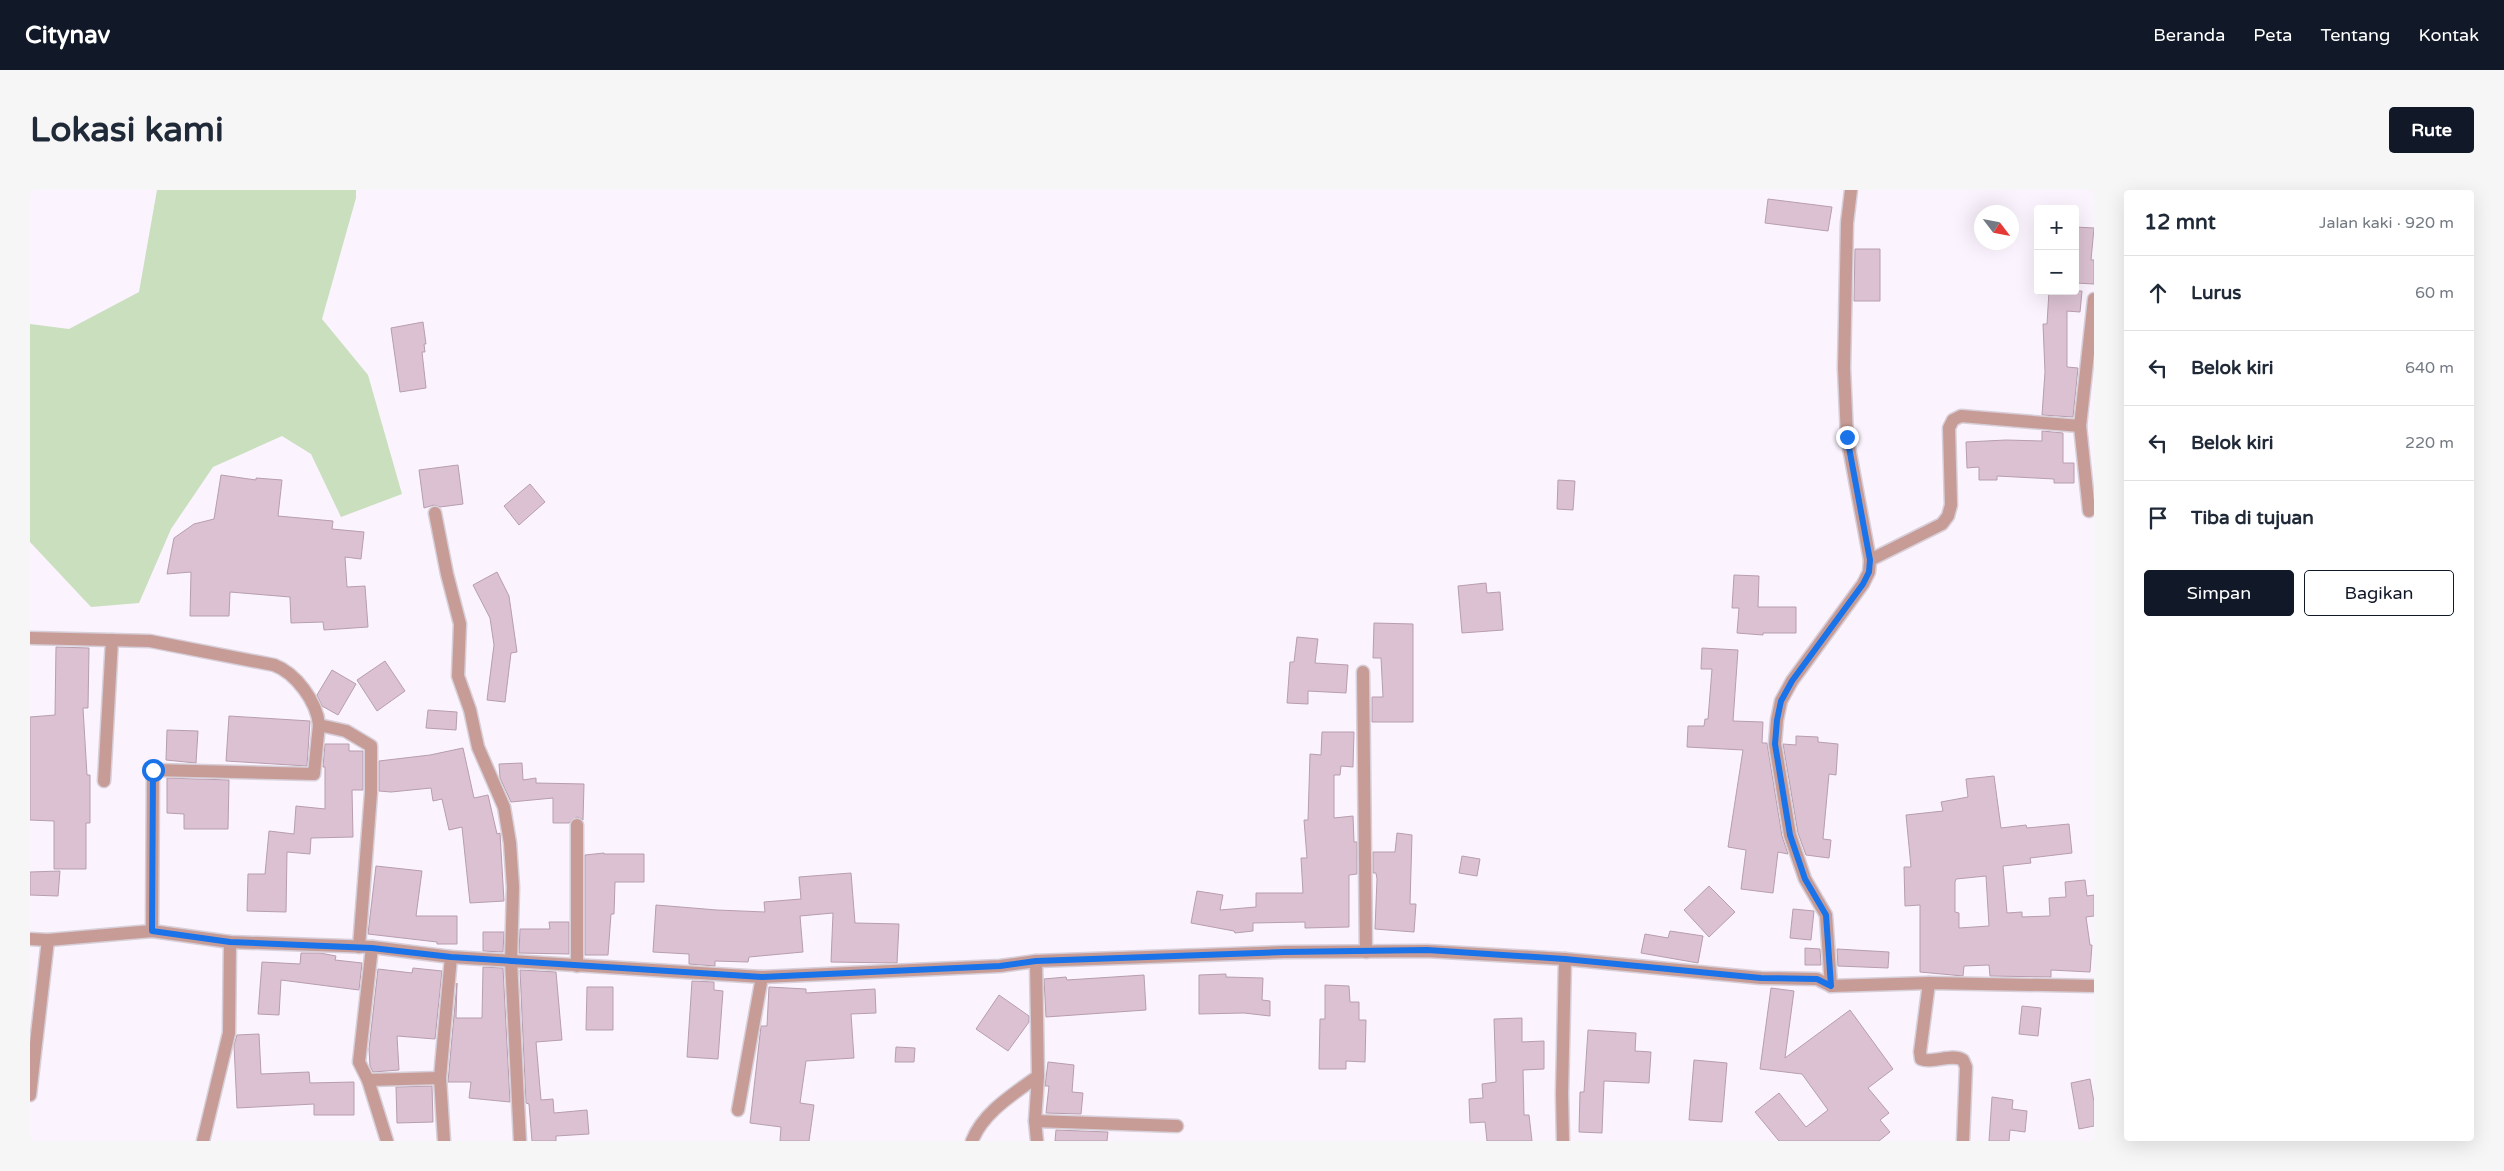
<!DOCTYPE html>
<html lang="id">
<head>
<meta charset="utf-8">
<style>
	body { margin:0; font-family:"Varela Round",sans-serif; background:#f6f6f7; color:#1f2937 }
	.controls { position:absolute; right:15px; top:15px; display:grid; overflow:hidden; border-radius:5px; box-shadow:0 5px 20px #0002 }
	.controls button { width:45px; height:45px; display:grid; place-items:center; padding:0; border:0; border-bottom:1px solid #e0e1e3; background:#fff; color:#1f2937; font:25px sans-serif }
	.compass { position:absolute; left:1944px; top:15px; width:45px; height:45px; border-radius:50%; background:#fff; box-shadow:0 5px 20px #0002; rotate:122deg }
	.stop { position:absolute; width:15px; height:15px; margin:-11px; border:4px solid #1a73e8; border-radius:50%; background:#fff }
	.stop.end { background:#1a73e8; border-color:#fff; box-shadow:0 1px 5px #0008 }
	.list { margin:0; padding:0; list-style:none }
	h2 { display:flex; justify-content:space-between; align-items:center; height:65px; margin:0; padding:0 20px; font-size:21px }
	h2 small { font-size:16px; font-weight:400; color:#747a83 }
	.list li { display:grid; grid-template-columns:32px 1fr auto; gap:15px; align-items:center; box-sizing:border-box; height:75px; padding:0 20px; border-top:1px solid #e0e1e3 }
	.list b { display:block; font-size:19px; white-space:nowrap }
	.list em { font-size:16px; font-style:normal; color:#747a83 }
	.actions { display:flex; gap:10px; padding:15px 20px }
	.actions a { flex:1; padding:11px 0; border:1px solid #111827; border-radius:5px; text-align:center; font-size:18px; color:#111827 }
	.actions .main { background:#111827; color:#fff }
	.icon { flex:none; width:28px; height:28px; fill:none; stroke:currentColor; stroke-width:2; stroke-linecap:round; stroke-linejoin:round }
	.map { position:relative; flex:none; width:2064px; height:951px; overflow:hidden; border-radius:5px }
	header { display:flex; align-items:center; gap:30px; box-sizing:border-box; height:70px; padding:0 25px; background:#111827; color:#fff }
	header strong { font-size:24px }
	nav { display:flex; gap:28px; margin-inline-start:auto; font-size:18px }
	.intro { display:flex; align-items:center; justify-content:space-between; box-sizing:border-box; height:120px; padding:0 30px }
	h1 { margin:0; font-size:35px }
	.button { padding:12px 22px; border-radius:5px; background:#111827; color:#fff; font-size:18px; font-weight:700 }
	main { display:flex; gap:30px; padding:0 30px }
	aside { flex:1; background:#fff; border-radius:5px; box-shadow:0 5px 20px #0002 }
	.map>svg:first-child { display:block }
	.green { fill:#c9dfbe }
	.building { fill:#dbc1d2; stroke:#b79eaf; fill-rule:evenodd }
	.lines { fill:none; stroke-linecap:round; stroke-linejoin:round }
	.minor-casing { stroke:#d7cfd9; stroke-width:15 }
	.tertiary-casing { stroke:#d7cfd9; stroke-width:15 }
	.minor { stroke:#c79c96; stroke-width:12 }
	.tertiary { stroke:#c79c96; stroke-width:12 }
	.route { stroke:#1a73e8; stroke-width:6 }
</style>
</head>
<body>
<header>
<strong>Citynav</strong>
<nav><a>Beranda</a><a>Peta</a><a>Tentang</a><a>Kontak</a></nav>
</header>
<div class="intro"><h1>Lokasi kami</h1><a class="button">Rute</a></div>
<main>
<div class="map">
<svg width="2064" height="951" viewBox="0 0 2064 951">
	<rect width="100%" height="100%" fill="#fbf3fd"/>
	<polygon class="green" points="127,0 326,0 326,8 292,129 338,185 372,304 311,327 281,264 252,246 183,277 141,339 109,413 61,417 0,352 0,134 39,139 109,102"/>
	<g class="building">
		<polygon points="1738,9 1802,17 1798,41 1735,33"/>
		<polygon points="2045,37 2064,38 2061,70 2064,70 2064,94 2045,93"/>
		<polygon points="1825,59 1850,59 1850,111 1824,111"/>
		<polygon points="2019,101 2052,101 2050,122 2037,121 2037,177 2048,178 2043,227 2012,225 2015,182 2013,134 2017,134"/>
		<polygon points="393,132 396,154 394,154 395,162 392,162 396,198 370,202 361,138"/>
		<polygon points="2012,241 2033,243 2033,273 2044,273 2044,293 2024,293 2024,289 1967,286 1967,290 1949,290 1949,277 1937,278 1936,252 1976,250 2012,251"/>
		<polygon points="428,275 433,314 410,317 404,315 394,318 389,280"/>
		<polygon points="191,285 226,290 226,288 252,290 248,326 303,331 302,339 334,342 331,369 315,367 317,397 335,396 338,437 294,440 293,432 261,433 260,407 200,402 199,426 160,426 161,382 137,384 144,348 164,334 184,329"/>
		<polygon points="1528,290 1545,291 1543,320 1527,319"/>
		<polygon points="500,294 515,312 489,335 474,316"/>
		<polygon points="467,382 479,406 487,462 481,463 475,512 457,510 464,455 460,428 443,395"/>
		<polygon points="1704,385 1729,386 1728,417 1766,417 1766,443 1733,443 1733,445 1707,443 1709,418 1702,418"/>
		<polygon points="1456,393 1457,403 1470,402 1473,440 1432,443 1428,396"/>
		<polygon points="1344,433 1383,434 1383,532 1342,532 1342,507 1353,507 1351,468 1343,468"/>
		<polygon points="1267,447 1288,449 1285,473 1318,475 1316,503 1278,501 1278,514 1257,513 1260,472 1264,472"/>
		<polygon points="26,457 59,458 58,518 53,518 57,585 60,585 60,633 56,633 56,679 24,679 24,631 0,630 0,527 25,525"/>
		<polygon points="1672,458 1708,460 1703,531 1733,532 1732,553 1737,553 1752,646 1758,664 1748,662 1743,703 1711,699 1716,660 1698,657 1713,560 1657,557 1658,536 1674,536 1675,529 1678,529 1682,479 1671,479"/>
		<polygon points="355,471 375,501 347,521 327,490"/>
		<polygon points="302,480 326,494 308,525 292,516 287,505"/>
		<polygon points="398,520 427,522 426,540 396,538"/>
		<polygon points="199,526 280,531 277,576 196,571"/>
		<polygon points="137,540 168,541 166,573 136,570"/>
		<polygon points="1292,542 1324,542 1323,577 1311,576 1310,585 1304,585 1304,628 1323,626 1324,652 1327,652 1327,684 1319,685 1319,737 1275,738 1275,732 1223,733 1223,741 1205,743 1204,741 1161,733 1167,701 1193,705 1190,720 1226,717 1226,703 1273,703 1271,668 1277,668 1274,630 1278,630 1280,564 1291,565"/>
		<polygon points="1766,546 1788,547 1788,552 1808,554 1806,585 1799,584 1793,649 1801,650 1799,668 1776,665 1768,643 1753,554 1766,555"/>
		<polygon points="295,554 319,554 319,561 333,561 333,600 322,600 323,647 281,648 280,664 257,662 256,722 217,721 218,684 235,684 239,641 264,644 266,616 295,619 295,577 293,577"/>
		<polygon points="433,558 444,608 458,605 467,644 470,643 474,711 440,713 432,637 419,640 412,609 403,611 401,598 361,602 349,601 349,571 400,565"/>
		<polygon points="492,573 493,590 506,588 506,593 554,594 553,630 547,627 539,633 523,633 523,608 481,612 470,588 469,574"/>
		<path d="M1964,586L1971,638L1996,635L1997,638L2039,634L2042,663L2000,668L2001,673L1973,676L1977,723L1992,722V727L2020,726L2019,708L2036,707L2035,692L2055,690L2057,706L2064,705V726L2056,727L2060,755H2062L2060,782L2021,780V787L1960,786L1959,775L1934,776L1933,786L1890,782V715L1875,716L1874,677H1881L1876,625L1913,621L1911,612L1938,607L1936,589ZM1956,686L1959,736L1929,738V723L1925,722V692L1926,689Z"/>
		<polygon points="137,588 199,590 198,639 154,639 154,624 137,623"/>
		<polygon points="1367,643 1382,645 1380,714 1386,714 1384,742 1345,739 1347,689 1346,683 1343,683 1343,662 1365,662"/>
		<polygon points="574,663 574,664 614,664 614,692 585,692 584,724 581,724 578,765 555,765 555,665"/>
		<polygon points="1432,666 1450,669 1447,686 1429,683"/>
		<polygon points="346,676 392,681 386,726 427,726 427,754 407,754 407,752 338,744"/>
		<polygon points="30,681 28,706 0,705 0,682"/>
		<polygon points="821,683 825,733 869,734 867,773 801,772 803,723 770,726 773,762 719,767 718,772 685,771 685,776 659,774 659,764 623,762 626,715 687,720 735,722 734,712 771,709 769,687"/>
		<polygon points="1679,696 1705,722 1679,747 1654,720"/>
		<polygon points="1763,719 1784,721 1781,750 1760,748"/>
		<polygon points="519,732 539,732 539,764 489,763 490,739 520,739"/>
		<polygon points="1640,741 1673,746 1668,773 1611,763 1615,744 1638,748"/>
		<polygon points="453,742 474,742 473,762 453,761"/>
		<polygon points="1775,758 1790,759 1791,775 1775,775"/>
		<polygon points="1807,759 1859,762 1858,778 1808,776"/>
		<polygon points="271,763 290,763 306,766 305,770 332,773 329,800 251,790 249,825 228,824 232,772 270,774"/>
		<polygon points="453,777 473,778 480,912 439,908 441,892 418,892 427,793 426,828 452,828"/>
		<polygon points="383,778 412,781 405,849 367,846 369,880 343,882 340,876 339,859 348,779 382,783"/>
		<polygon points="490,780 526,782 532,850 506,852 511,910 523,909 524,923 557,920 559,944 526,946 526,951 502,951 499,914 496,913"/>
		<polygon points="1196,784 1196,787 1233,788 1232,810 1240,811 1240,826 1214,823 1169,824 1169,785"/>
		<polygon points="1114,785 1116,820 1016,827 1014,789 1036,787 1037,790"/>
		<polygon points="662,791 684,792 684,800 693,801 688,869 657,867"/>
		<polygon points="1295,795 1319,796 1320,812 1329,812 1329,830 1336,830 1335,872 1316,871 1316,879 1289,879 1290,829 1295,829"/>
		<polygon points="557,797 583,797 583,840 556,840"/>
		<polygon points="739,797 776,799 776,803 845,799 846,823 821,824 824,868 776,871 770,913 784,915 779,951 750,951 751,937 720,933 731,836 737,836"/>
		<polygon points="1741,798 1764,801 1755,868 1820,820 1863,879 1838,898 1859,923 1850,930 1860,942 1849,951 1749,951 1725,922 1749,903 1776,937 1798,920 1772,884 1730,879"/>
		<polygon points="969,805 999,826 999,832 978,861 946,839"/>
		<polygon points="1992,816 2011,818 2008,846 1989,844"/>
		<polygon points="1492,828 1492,852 1514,851 1514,879 1493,880 1494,925 1499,925 1502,951 1457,951 1455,932 1440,933 1439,909 1453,908 1452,894 1466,892 1464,829"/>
		<polygon points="1558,840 1606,843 1605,861 1621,862 1619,893 1574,891 1572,943 1549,942 1550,902 1554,902"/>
		<polygon points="229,844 231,884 279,882 280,893 324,892 324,925 284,925 284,914 207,918 204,855 207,845"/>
		<polygon points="866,857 885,858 884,872 865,872"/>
		<polygon points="1664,870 1697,873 1692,932 1659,930"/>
		<polygon points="1018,872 1044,875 1042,902 1053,903 1051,924 1016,923 1019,896 1015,896"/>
		<polygon points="2060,889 2064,912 2064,936 2049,939 2041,893"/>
		<polygon points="402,896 403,932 367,933 366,897"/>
		<polygon points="1962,907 1983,910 1982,919 1997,921 1995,942 1980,940 1979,951 1959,951"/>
		<polygon points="1026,940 1078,942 1077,951 1025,951"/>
	</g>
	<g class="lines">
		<g class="minor-casing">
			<g id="minor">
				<polyline points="2059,321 2050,236 2064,109"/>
				<polyline points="405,323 417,384 430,434 428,486 440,520 448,557 474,617 480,653 483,697 481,771 490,951"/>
				<polyline points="1840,370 1912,334 1918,326 1921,315 1919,238 1923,230 1931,226 2050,236"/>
				<path d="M0,448L120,451L244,475C266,483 287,512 289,535L316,541L341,556V603L329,757"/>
				<polyline points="1333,482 1336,762"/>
				<polyline points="74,591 82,450"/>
				<polyline points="547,635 547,776"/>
				<polyline points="122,741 123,580 284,584 289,535"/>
				<polyline points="342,757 329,872 338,890 357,951"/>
				<polyline points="1006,771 1008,886 1005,931 1007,951"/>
				<path d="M1899,793L1890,862L1891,869C1905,874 1920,863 1933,870L1936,877L1933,951"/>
				<polyline points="1801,796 1796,725 1775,689 1760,645 1745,554 1747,530 1751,511 1762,491 1833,394 1839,382 1840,370 1817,247 1814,178 1817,33 1821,0"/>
				<polyline points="338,890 410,888"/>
				<polyline points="0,905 18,750"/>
				<polyline points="708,920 732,787"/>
				<polyline points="1005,931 1147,936"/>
				<polyline points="173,951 199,843 200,752"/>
				<polyline points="414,951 410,888 421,767"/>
				<path d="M942,951C953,922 985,903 1008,886"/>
				<polyline points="1533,951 1532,904 1535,769"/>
			</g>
		</g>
		<g class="tertiary-casing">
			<polyline id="tertiary" points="0,749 18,750 122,741 200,752 342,757 421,767 732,787 970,776 1006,771 1254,762 1397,761 1535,769 1731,788 1787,789 1801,796 1899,793 2064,796"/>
		</g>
		<use href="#minor" class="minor"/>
		<use href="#tertiary" class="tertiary"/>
	</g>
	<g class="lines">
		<polyline class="route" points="123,580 122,741 200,752 342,758 421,767 732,787 970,776 1006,771 1254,762 1397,760 1535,769 1731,788 1787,789 1801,796 1796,725 1775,689 1760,645 1745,554 1747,530 1751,511 1762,491 1833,394 1839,382 1840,370 1817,247"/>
	</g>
</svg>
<div class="controls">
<button>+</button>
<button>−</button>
</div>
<svg class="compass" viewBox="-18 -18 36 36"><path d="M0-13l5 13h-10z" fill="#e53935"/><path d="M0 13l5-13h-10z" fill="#747a83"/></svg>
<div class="stop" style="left:123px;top:580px"></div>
<div class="stop end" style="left:1817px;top:247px"></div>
</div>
<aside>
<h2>12 mnt<small>Jalan kaki · 920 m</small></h2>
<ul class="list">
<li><svg class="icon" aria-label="ahead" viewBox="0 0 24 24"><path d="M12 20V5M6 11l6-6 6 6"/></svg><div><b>Lurus</b></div><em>60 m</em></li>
<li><svg class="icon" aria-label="left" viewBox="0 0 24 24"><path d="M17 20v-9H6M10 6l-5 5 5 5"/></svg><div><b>Belok kiri</b></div><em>640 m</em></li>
<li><svg class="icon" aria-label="left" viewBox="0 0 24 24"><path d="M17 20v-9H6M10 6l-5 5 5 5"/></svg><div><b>Belok kiri</b></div><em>220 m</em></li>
<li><svg class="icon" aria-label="arrive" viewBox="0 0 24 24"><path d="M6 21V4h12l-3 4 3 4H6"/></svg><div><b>Tiba di tujuan</b></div></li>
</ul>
<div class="actions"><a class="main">Simpan</a><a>Bagikan</a></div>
</aside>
</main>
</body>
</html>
